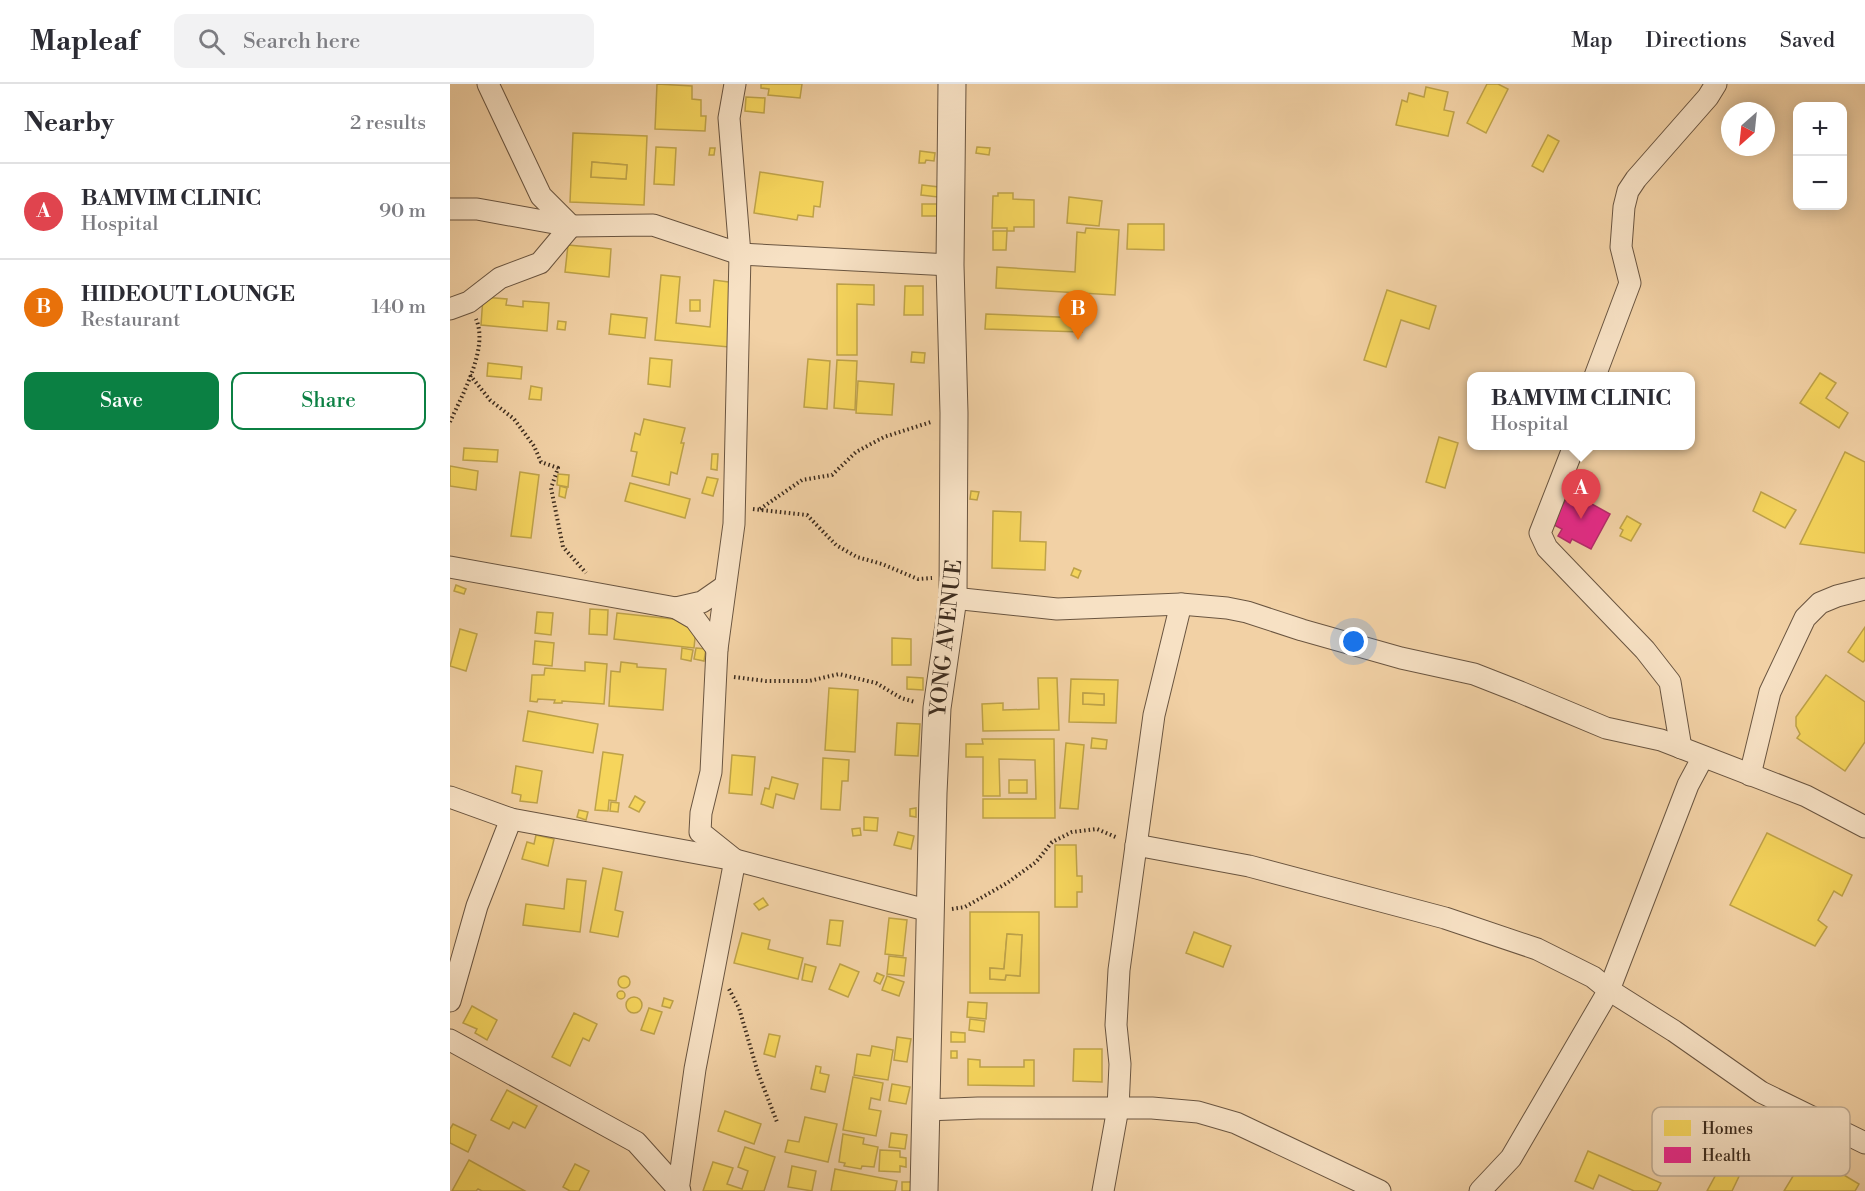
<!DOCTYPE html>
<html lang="en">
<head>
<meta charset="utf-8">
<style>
	body { margin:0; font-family:"Libre Bodoni",serif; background:#f2f2f3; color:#2b2b33 }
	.controls { position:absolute; right:18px; top:18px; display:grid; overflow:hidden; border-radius:12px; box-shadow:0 3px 15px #0003 }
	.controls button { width:54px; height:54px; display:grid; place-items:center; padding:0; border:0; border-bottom:2px solid #e1e1e2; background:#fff; color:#2b2b33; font:30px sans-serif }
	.compass { position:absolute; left:1271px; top:18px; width:54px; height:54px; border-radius:50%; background:#fff; box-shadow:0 3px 15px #0003; rotate:207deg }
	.you { position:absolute; left:904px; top:558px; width:21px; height:21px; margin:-15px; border:4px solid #fff; border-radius:50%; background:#1a73e8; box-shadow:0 0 0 9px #1a73e833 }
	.badge { display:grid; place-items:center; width:39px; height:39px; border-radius:50%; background:#0b8043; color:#fff; font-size:20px; font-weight:700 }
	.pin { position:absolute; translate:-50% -50px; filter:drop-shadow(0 2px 3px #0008) }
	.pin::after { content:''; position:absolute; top:32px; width:21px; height:18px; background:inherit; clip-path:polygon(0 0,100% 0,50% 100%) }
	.popup { position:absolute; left:1017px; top:288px; width:228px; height:78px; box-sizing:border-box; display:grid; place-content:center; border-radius:12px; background:#fff; filter:drop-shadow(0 2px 4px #0005); font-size:20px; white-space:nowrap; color:#7c7c81 }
	.popup b { font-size:22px; color:#2b2b33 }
	.popup::after { content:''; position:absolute; left:50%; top:100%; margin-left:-12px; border:12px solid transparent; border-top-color:#fff }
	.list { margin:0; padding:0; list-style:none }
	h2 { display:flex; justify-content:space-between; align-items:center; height:78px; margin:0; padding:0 24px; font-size:26px }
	h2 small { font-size:20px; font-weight:400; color:#7c7c81 }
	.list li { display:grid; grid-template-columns:39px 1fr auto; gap:18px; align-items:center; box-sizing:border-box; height:96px; padding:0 24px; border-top:2px solid #e1e1e2 }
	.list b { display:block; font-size:22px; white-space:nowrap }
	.list p { margin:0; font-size:20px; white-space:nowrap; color:#7c7c81 }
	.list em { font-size:20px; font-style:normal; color:#7c7c81 }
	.actions { display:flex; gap:12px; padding:18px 24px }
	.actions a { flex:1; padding:14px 0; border:2px solid #0b8043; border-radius:12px; text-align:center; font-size:21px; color:#0b8043 }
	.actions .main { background:#0b8043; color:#fff }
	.icon { flex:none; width:33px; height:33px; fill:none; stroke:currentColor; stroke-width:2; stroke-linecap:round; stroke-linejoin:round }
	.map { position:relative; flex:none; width:1415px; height:1107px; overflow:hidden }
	header { display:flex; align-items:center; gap:36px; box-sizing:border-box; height:84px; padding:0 30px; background:#fff; border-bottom:2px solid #e1e1e2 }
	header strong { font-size:28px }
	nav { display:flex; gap:33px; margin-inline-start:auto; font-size:21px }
	.search { width:420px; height:54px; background:#f2f2f3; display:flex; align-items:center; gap:15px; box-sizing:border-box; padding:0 21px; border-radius:12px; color:#7c7c81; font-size:22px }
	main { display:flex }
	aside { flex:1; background:#fff }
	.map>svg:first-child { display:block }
	.homes { fill:#f6d55c; stroke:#bea249; stroke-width:1.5; fill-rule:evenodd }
	.health { fill:#e7298a; stroke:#b42a6a; stroke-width:1.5 }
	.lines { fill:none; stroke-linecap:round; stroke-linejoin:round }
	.minor-casing { stroke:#6a5540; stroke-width:23 }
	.tertiary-casing { stroke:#6a5540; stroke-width:29 }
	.path { stroke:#3d2c1e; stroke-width:4; stroke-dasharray:1.5 3; stroke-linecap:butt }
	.minor { stroke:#f7e1c4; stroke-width:21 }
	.tertiary { stroke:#f7e1c4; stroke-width:27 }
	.labels { text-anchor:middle; stroke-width:6; stroke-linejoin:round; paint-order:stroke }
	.street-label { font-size:22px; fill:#3d2c1e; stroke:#f7e1c4 }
	.key { fill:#f7e1c4; stroke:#bfab92; stroke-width:1.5 }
	.key-label { font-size:16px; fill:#3d2c1e }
</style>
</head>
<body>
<header>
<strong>Mapleaf</strong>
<div class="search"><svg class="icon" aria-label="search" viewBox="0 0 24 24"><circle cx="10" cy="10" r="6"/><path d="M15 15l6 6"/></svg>Search here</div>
<nav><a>Map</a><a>Directions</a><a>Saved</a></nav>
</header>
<main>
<aside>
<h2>Nearby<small>2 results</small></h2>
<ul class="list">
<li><span class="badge" style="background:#e0444e">A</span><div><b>BAMVIM CLINIC</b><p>Hospital</p></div><em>90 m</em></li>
<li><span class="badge" style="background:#e8710a">B</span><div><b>HIDEOUT LOUNGE</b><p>Restaurant</p></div><em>140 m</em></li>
</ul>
<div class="actions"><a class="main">Save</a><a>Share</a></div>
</aside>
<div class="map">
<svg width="1415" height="1107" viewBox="0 0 1415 1107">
	<rect width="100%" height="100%" fill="#f2d1a5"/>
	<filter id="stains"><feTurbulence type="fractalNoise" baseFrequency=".00333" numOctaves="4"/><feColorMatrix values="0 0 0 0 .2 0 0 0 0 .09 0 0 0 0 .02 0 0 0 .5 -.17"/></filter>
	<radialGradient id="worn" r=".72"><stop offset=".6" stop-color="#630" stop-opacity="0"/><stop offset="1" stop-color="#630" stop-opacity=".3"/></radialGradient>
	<g class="homes">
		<polygon points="207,0 242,2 242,15 251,16 251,32 256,32 255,47 205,45"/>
		<polygon points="311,0 352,0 350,14 318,11 319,5 311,4"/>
		<polygon points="1037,0 1048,0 1058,5 1036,49 1017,39"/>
		<polygon points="976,3 998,8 994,26 1004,28 998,52 946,41 952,16 957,18 959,9 974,13"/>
		<polygon points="296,13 315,14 314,29 295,27"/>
		<path d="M123,49L197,52L194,121L120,118ZM142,78L177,81L176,95L141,93Z"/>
		<polygon points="1098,51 1109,57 1093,88 1082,82"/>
		<polygon points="206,63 226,64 224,101 204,100"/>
		<polygon points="527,63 540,64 539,71 526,69"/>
		<polygon points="260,64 265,64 264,71 259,71"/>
		<polygon points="470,67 485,69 484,77 476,76 475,79 469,79"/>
		<polygon points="142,78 177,81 176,95 141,93"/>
		<polygon points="310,88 373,98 370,123 364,122 363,133 348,131 347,136 304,129"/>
		<polygon points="472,101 489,103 488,113 471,111"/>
		<polygon points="548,109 563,109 563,115 584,116 584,143 564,143 564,147 557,147 557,144 542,144 543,112 548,112"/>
		<polygon points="619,113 652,117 649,142 617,139"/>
		<rect x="472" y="120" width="15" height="12"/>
		<polygon points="678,140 714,140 714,166 677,165"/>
		<polygon points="636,144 669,146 665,211 546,204 547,183 625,188 627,148 635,149"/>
		<polygon points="543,147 557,147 556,166 543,166"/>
		<polygon points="118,161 161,165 159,193 115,188"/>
		<polygon points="211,191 230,193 226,239 260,243 264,196 286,199 279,263 205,256"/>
		<polygon points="387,200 424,201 424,221 407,220 407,271 387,271"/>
		<polygon points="455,202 473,202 473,231 454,231"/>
		<polygon points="937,206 986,222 979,245 951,236 936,283 914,276"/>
		<polygon points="33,213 57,215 56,221 73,223 73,217 99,219 97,247 31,241"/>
		<rect x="240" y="216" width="10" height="11"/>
		<polygon points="161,230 197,234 195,254 159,250"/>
		<polygon points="536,230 632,234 632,248 535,245"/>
		<polygon points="108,237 116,238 115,246 107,245"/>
		<polygon points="462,268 475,269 474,279 461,278"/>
		<polygon points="200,274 222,276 220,303 198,300"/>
		<polygon points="358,275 380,277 377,325 354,323"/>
		<polygon points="387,276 407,277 405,326 384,324"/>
		<polygon points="38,279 72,283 71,295 37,292"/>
		<polygon points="1370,289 1386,299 1376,314 1398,329 1389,344 1350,319"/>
		<polygon points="408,297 444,300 442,331 406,329"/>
		<polygon points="81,302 92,304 91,316 79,315"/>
		<polygon points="194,335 235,344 231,359 234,359 227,390 221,388 219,401 182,392 187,368 181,367 185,349 190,351"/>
		<polygon points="989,353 1008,359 995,404 976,398"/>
		<polygon points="14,364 48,366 47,378 13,376"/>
		<polygon points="1395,368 1415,378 1415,469 1350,460"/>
		<polygon points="262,370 268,370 267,386 261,385"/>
		<polygon points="0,382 28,387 26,406 0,402"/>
		<polygon points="70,388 89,391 81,454 61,452"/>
		<polygon points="108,390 119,391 118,403 107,401"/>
		<polygon points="257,393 268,395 263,412 252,409"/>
		<polygon points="180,399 240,415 235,434 175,417"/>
		<polygon points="110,402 117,404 115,414 109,412"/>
		<polygon points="521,407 529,408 527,416 520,415"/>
		<polygon points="1311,408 1346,426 1335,444 1303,427"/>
		<polygon points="543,427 571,428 570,457 596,458 595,486 542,484"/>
		<polygon points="1177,432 1191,440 1181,457 1170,452 1173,446 1170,444"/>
		<polygon points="624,484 631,487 628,494 621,491"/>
		<polygon points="6,501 16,505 14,510 4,507"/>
		<polygon points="140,525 158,526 157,551 139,550"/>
		<polygon points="87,528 103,529 101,551 85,549"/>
		<polygon points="167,529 232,536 246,544 244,564 164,555"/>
		<polygon points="1415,543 1415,576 1413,578 1398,568"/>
		<polygon points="10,545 27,550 16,587 0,582"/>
		<polygon points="442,554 461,555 461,581 442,581"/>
		<polygon points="85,557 104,559 102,582 83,580"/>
		<polygon points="232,564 243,566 241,577 231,575"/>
		<polygon points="246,564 256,565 254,577 244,575"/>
		<polygon points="135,578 157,580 154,620 112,617 112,619 104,619 105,616 88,615 87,618 80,617 82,591 94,591 95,584 135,587"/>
		<polygon points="171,578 187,580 187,583 216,585 213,626 159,622 161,587 170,588"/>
		<polygon points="1376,591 1415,618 1415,658 1395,687 1347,654 1350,650 1346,642 1346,633"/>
		<polygon points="457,593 473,594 473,606 457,605"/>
		<polygon points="588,594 607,594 609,646 533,647 532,620 553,619 553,626 589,625"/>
		<path d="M621,595L668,596L666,639L619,638ZM633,609L654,610V621L633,620Z"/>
		<polygon points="379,604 408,606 405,668 375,666"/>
		<polygon points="633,609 654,610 654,621 633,620"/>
		<polygon points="78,627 148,640 143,669 73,657"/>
		<polygon points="447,639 470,640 468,672 445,671"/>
		<polygon points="642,654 657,656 656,665 641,664"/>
		<polygon points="532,655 604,655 605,734 533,734 533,715 586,715 585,676 549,675 550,712 533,712 533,673 516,673 516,660 533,660"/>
		<polygon points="616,659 634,661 628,725 610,724"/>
		<polygon points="153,668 173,671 166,717 159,716 158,727 145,726"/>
		<polygon points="282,671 305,673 302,711 279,709"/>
		<polygon points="373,674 399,676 398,697 392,697 390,726 371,725"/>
		<polygon points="66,682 92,687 87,719 70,717 71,711 62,709"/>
		<polygon points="322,693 348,700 344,715 326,710 323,724 311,720 315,704 319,705"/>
		<rect x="559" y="696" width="18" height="13"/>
		<polygon points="185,712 195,718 189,728 179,723"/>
		<polygon points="161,718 169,719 168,728 160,727"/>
		<polygon points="466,724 466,733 460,732 460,725"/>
		<polygon points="129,726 138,728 136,736 127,733"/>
		<polygon points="414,733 428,734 427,747 414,746"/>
		<polygon points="410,744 411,751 403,752 402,745"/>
		<polygon points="448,748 464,752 461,765 444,761"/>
		<polygon points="1317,749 1402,791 1392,812 1384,807 1368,836 1377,843 1365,862 1280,821"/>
		<polygon points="86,751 104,755 98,782 72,775 77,758 84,760"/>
		<polygon points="605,761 626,761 627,792 632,792 632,808 627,808 627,823 605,823"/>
		<polygon points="153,784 172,788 165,826 173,828 168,853 140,848"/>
		<polygon points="117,795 136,797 130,848 73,841 76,820 114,825"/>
		<polygon points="313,814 318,821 309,826 304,820"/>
		<path d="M520,828H589V909H520ZM557,850L572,851L570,892L556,891L555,896L540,895V884L554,885Z"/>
		<polygon points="439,834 457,836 453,872 435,870"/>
		<polygon points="380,836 393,837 390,862 377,860"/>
		<polygon points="744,848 781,862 773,883 736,869"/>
		<polygon points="292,849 320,856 318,865 353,874 348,895 284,879"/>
		<polygon points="557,850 572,851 570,892 556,891 555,896 540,895 540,884 554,885"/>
		<polygon points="439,872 456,874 454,892 437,890"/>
		<polygon points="355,880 366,883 362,898 352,896"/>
		<polygon points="390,880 409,888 398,913 379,905"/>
		<polygon points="427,889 434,892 430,900 424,897"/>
		<polygon points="437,892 454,898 449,912 432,906"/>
		<circle cx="174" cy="898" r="6"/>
		<circle cx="171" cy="911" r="4"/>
		<circle cx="184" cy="921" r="8"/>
		<polygon points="214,914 223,917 220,924 212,922"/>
		<polygon points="518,918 537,919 536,935 517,933"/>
		<polygon points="22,922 47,936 37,956 25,949 27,945 13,939"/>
		<polygon points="199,924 212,928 204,950 191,946"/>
		<polygon points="124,929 147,940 139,957 133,954 120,982 102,973"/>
		<polygon points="520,935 535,937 534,948 519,946"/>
		<polygon points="501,948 515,949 515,958 501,958"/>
		<polygon points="319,950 330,952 325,973 314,970"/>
		<polygon points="447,953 461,955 457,978 444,976"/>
		<polygon points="422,962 443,966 438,996 404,991 407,970 420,972"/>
		<polygon points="624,965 652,965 652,998 623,997"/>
		<rect x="501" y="967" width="6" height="7"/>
		<polygon points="518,975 530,976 530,983 574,983 574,976 584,976 584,1002 518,1001"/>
		<polygon points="366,982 371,983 370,989 379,991 375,1008 361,1005"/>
		<polygon points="403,993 433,999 430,1016 421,1014 419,1025 431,1027 426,1052 393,1046"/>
		<polygon points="442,1000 460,1003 456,1020 439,1017"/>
		<polygon points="57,1006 87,1022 75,1044 63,1038 59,1045 41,1036"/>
		<polygon points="275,1027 311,1040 304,1060 268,1047"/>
		<polygon points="355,1033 387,1040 378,1078 335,1068 338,1056 349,1058"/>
		<polygon points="3,1040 26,1051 18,1068 0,1059 0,1045"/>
		<polygon points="441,1049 457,1051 455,1065 439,1063"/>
		<polygon points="393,1050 414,1054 413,1060 428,1063 424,1083 412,1082 411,1085 394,1082 395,1079 389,1078"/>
		<polygon points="295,1063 325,1073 314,1107 253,1107 263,1078 283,1084 277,1100 292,1105 298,1087 288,1083"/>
		<polygon points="430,1066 450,1067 450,1073 456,1074 456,1083 450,1082 450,1088 429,1087"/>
		<polygon points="1138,1067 1211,1099 1207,1107 1184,1107 1149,1091 1143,1105 1125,1097"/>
		<polygon points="1357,1069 1409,1100 1405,1107 1334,1107"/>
		<polygon points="1275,1074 1294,1082 1282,1107 1257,1107"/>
		<polygon points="19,1076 75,1107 32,1107 28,1105 26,1107 2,1107"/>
		<polygon points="125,1080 139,1087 129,1107 120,1107 113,1103"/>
		<polygon points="342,1082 366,1087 362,1107 338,1103"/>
		<polygon points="385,1085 447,1097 445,1107 381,1107"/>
		<rect x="452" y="1098" width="11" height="9"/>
	</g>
	<polygon class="health" points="1120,408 1160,430 1141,465 1122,455 1120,459 1108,452 1112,445 1102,440"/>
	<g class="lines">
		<g class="minor-casing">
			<g id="minor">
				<polyline points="0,125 27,125 121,142 203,141 290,170 500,181"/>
				<polyline points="0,225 19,218 50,194 90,179 121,142 91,112 38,0"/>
				<polyline points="1145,292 1180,199 1171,163 1174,123 1178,107 1186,95 1258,13 1266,0"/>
				<polyline points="1124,362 1090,449 1097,464 1195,566 1220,598 1231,664"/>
				<polyline points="0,483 226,524 252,518 275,502"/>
				<polyline points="503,514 607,525 731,520 777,524 797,528 852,546 951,574 1024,590 1070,608 1156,644 1211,656 1356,712 1415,743"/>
				<polyline points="226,524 245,535 267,565"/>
				<polyline points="1300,691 1320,608 1355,534 1370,519 1387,512 1415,505"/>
				<polyline points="0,713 61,735 285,776 480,827"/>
				<polyline points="686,761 799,782 995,834 1087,865 1143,893 1159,906 1224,947 1311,1008 1415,1059"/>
				<polyline points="0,917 27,822 61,735"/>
				<polyline points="0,956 186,1058 230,1107"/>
				<polyline points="476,1026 528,1024 702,1024 748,1028 786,1039 930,1107"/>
				<polyline points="228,1107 245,985 285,776 250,748 251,729 261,688 267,565 284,440 290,170 279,34 285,0"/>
				<polyline points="653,1107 668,1024 670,980 666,941 669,886 704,631 731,520"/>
				<polyline points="1030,1107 1061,1074 1159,906 1238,701 1253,673"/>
			</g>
		</g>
		<g class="tertiary-casing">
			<polyline id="tertiary" points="474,1107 483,709 487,624 503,514 504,329 500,181 502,0"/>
		</g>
		<g class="path">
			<polyline points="20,291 40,316 64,335 84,362 91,378 108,384 101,404 113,463 136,489"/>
			<path d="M0,338C12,311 39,264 26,235"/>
			<polyline points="303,425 357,431 386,461 407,473 432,480 468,495 482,494"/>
			<polyline points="310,425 352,396 382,391 406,368 434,353 481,338"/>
			<polyline points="284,593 316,597 359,597 389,590 426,599 451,614 465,618"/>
			<polyline points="502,825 515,823 557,799 586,778 602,758 622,748 647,745 668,754"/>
			<polyline points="279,905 289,924 308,989 327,1038"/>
		</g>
		<use href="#minor" class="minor"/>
		<use href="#tertiary" class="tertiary"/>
	</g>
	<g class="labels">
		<g class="street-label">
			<text transform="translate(495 554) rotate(-84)" y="8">YONG AVENUE</text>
		</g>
	</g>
	<rect x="1202" y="1023" width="198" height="69" rx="9" class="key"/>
	<rect x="1214" y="1036" width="27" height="16" fill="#f6d55c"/>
	<rect x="1214" y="1063" width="27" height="16" fill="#e7298a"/>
	<g class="key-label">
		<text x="1252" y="1050">Homes</text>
		<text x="1252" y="1077">Health</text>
	</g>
	<rect width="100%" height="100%" filter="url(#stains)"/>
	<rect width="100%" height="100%" fill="url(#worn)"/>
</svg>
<div class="controls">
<button>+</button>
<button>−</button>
</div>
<svg class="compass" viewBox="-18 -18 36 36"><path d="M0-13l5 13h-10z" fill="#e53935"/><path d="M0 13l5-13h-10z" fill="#7c7c81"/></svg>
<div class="you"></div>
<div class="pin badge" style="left:1131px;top:435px;background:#e0444e">A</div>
<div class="popup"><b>BAMVIM CLINIC</b>Hospital</div>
<div class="pin badge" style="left:628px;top:256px;background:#e8710a">B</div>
</div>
</main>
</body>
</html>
